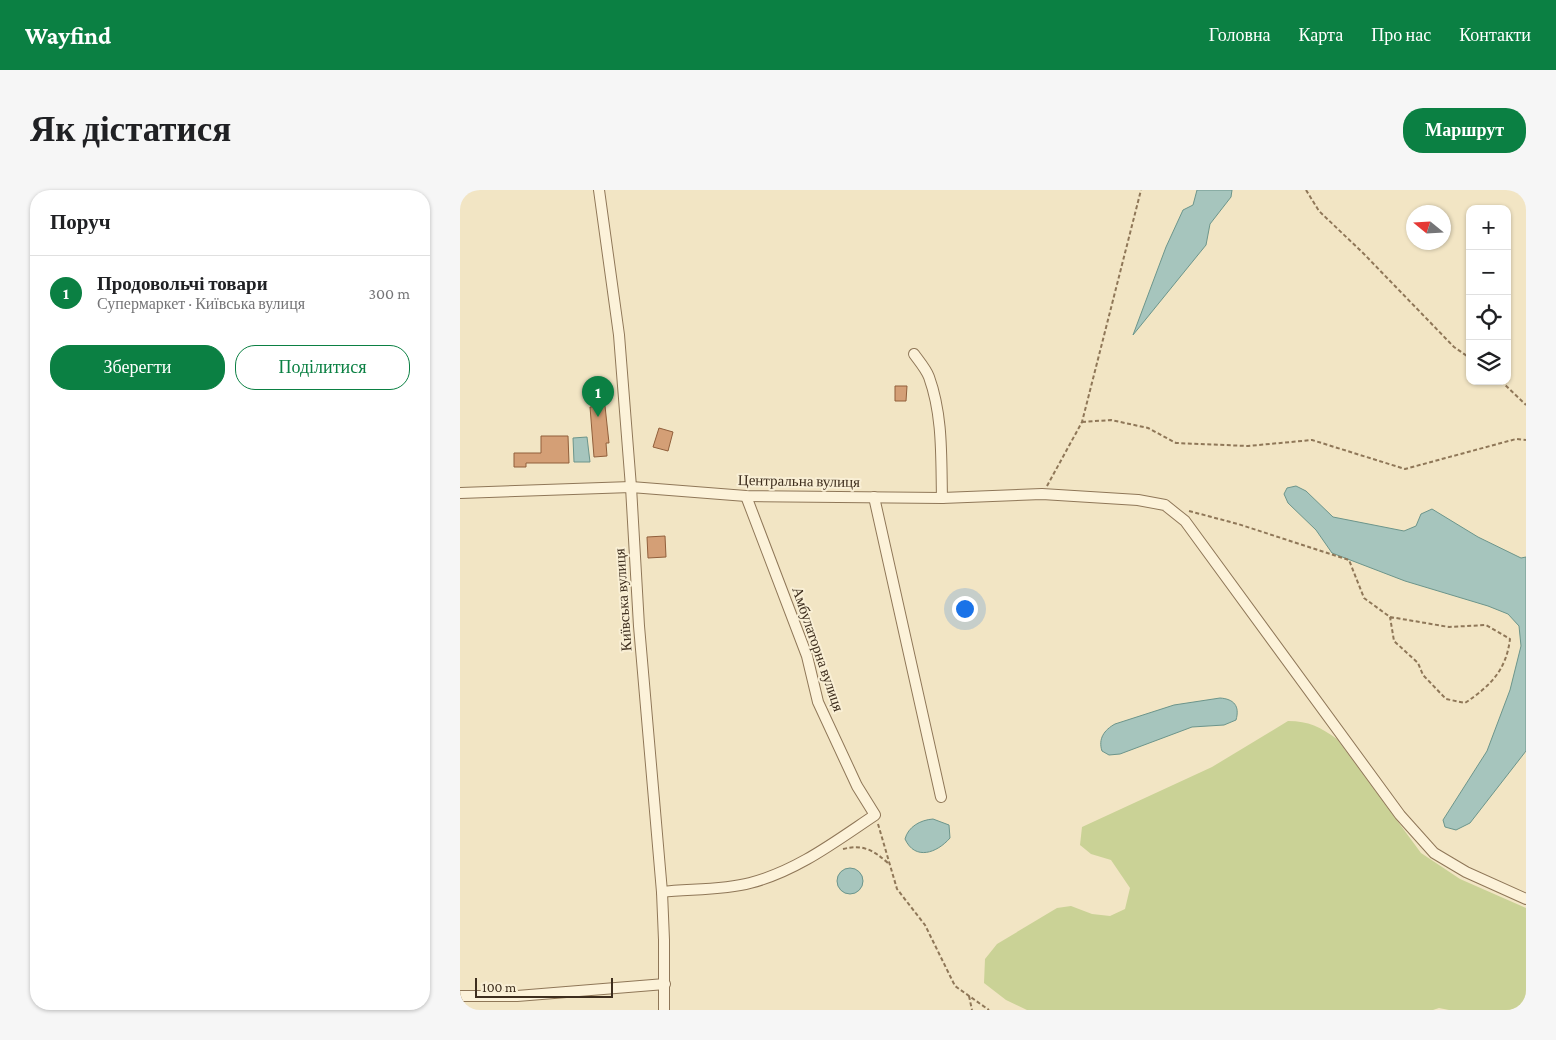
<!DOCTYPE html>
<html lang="uk">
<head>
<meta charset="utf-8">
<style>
	body { margin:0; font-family:"Crimson Pro",serif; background:#f6f6f6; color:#202124 }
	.controls { position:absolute; right:15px; top:15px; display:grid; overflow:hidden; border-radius:10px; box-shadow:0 1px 4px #0004 }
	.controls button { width:45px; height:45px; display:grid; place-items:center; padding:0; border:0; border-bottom:1px solid #e0e0e0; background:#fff; color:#202124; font:25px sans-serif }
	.compass { position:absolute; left:946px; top:15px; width:45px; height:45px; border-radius:50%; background:#fff; box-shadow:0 1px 4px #0004; rotate:288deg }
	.scale { position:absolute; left:15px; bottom:12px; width:138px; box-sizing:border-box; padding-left:5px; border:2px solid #3e2e1e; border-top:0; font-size:14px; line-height:18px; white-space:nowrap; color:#3e2e1e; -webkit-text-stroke:4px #f9efd5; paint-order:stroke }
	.you { position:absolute; left:504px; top:418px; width:18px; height:18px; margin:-12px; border:4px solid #fff; border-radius:50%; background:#1a73e8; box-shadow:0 0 0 8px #1a73e833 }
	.badge { display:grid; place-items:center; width:32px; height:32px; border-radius:50%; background:#0b8043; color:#fff; font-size:16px; font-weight:700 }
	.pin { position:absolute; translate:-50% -41px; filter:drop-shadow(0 1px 2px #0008) }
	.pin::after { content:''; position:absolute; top:26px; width:18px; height:15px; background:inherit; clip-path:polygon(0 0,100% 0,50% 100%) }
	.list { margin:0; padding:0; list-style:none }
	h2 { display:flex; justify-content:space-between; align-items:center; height:65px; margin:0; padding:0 20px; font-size:21px }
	h2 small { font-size:16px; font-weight:400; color:#757577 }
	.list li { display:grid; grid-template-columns:32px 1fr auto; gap:15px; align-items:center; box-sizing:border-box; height:75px; padding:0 20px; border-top:1px solid #e0e0e0 }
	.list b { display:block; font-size:19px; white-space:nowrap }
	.list p { margin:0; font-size:16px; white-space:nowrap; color:#757577 }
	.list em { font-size:16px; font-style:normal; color:#757577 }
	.actions { display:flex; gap:10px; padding:15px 20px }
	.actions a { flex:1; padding:11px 0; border:1px solid #0b8043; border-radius:20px; text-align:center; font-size:18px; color:#0b8043 }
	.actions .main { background:#0b8043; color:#fff }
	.icon { flex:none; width:28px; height:28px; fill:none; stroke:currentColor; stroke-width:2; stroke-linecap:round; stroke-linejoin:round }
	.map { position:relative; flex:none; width:1066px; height:820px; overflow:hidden; border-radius:20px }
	header { display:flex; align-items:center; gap:30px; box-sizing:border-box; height:70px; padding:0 25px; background:#0b8043; color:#fff }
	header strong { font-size:24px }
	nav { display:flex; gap:28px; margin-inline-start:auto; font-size:18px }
	.intro { display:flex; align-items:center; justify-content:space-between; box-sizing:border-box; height:120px; padding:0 30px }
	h1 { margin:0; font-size:35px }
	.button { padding:12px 22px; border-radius:20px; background:#0b8043; color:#fff; font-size:18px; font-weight:700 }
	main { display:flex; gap:30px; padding:0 30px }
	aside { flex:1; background:#fff; border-radius:20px; box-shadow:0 1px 4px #0004 }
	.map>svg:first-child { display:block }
	.green { fill:#cad296 }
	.water { fill:#a6c5bd; stroke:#6c958b }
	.building { fill:#d49f76; stroke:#915f3b }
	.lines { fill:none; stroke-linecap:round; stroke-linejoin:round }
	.minor-casing { stroke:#8f7758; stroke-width:12 }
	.path { stroke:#8f7758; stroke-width:2; stroke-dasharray:4 2.5; stroke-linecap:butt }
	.minor { stroke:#fcf2d9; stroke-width:10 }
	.labels { text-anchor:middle; stroke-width:4; stroke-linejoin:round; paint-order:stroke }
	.street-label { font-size:15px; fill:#3e2e1e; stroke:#f9efd5 }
</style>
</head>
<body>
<header>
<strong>Wayfind</strong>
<nav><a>Головна</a><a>Карта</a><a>Про нас</a><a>Контакти</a></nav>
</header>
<div class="intro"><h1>Як дістатися</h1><a class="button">Маршрут</a></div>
<main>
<aside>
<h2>Поруч<small></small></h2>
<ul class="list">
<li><span class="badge">1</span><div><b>Продовольчі товари</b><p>Супермаркет · Київська вулиця</p></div><em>300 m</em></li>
</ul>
<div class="actions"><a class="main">Зберегти</a><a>Поділитися</a></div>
</aside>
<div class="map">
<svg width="1066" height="820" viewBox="0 0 1066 820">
	<rect width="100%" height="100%" fill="#f2e5c4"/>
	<path class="green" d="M828,531C849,531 860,537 877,549L961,663L1000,689L1066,718V820H989L979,818L973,820H567L546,810L524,793L525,769L537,754L597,718L611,716L632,724L650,726L665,719L670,698L651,670L631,664L620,655L622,637L752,577Z"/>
	<g class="water">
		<polygon points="737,0 772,0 771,7 750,34 746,55 673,145 706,57 723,20 733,15"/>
		<polygon points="127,247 130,272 114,272 113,248"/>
		<polygon points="836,296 846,301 873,327 944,341 956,336 961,324 972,319 1018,347 1061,368 1066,367 1066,561 1010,633 996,640 985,637 983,630 1027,561 1050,500 1061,456 1059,436 1048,424 1028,416 945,391 872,363 856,340 828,313 824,304 827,298"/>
		<path d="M760,508C774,509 780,516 776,530L764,535L732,537L660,564L649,565L642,561C638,549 644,540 655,534L714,515Z"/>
		<path d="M473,629L489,635L490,648C477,663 455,671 445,649C448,637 460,630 473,629Z"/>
		<circle cx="390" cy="691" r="13"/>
	</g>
	<g class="building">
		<polygon points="435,196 447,196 446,211 435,211"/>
		<polygon points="145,216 149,253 146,253 147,266 134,267 130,217"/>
		<polygon points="199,238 213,242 208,261 193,257"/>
		<polygon points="81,246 108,246 109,273 66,273 66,277 54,277 54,263 81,263"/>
		<polygon points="205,346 206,367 188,368 187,347"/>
	</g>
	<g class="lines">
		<g class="minor-casing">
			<g id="minor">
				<polyline points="139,0 159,145 171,297 179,436 202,702 204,750 204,820"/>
				<path d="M454,164C459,171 466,179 469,187C483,226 481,267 482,308"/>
				<polyline points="0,303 171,297 286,306 482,308 582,304 678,310 705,315 725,331 940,625 974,663 1006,682 1066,709"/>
				<polyline points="414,307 481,607"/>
				<path d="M202,702C230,699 264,700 290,693C337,681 376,651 415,625L397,596L358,512L347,466L286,306"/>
				<polyline points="0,806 57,806 205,794"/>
			</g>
		</g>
		<g class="path">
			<polyline points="846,0 859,21 904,64 994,157 1010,168"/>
			<polyline points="1041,191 1066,215"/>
			<polyline points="622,232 651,230 688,238 716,253 788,256 852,250 945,279 1056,249 1066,250"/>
			<polyline points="587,296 622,232 681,0"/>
			<path d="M729,321L778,334L889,370L904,408L930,427L989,437L1026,435L1050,449C1046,481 1030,496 1005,513L986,509L963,485L958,473L934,451L930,427"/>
			<polyline points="418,634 437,699 465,735 495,796 529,820"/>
			<path d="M383,659C403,654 413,660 428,673"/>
			<polyline points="509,806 512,820"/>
		</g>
		<use href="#minor" class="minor"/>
	</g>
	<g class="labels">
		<g class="street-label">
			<text transform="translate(339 291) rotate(1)" y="5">Центральна вулиця</text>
			<text transform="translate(163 410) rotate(-94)" y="5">Київська вулиця</text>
			<text transform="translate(358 459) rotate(71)" y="5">Амбулаторна вулиця</text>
		</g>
	</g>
</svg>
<div class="controls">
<button>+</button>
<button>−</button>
<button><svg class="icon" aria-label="locate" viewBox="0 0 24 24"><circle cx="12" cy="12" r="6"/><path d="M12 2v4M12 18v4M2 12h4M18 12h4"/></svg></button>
<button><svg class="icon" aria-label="layers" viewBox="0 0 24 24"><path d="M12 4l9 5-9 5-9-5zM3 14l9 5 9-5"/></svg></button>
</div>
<svg class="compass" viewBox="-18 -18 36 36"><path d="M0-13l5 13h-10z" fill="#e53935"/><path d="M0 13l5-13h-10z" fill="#757577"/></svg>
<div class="scale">100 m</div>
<div class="you"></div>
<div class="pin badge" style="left:138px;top:227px">1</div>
</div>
</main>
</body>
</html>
